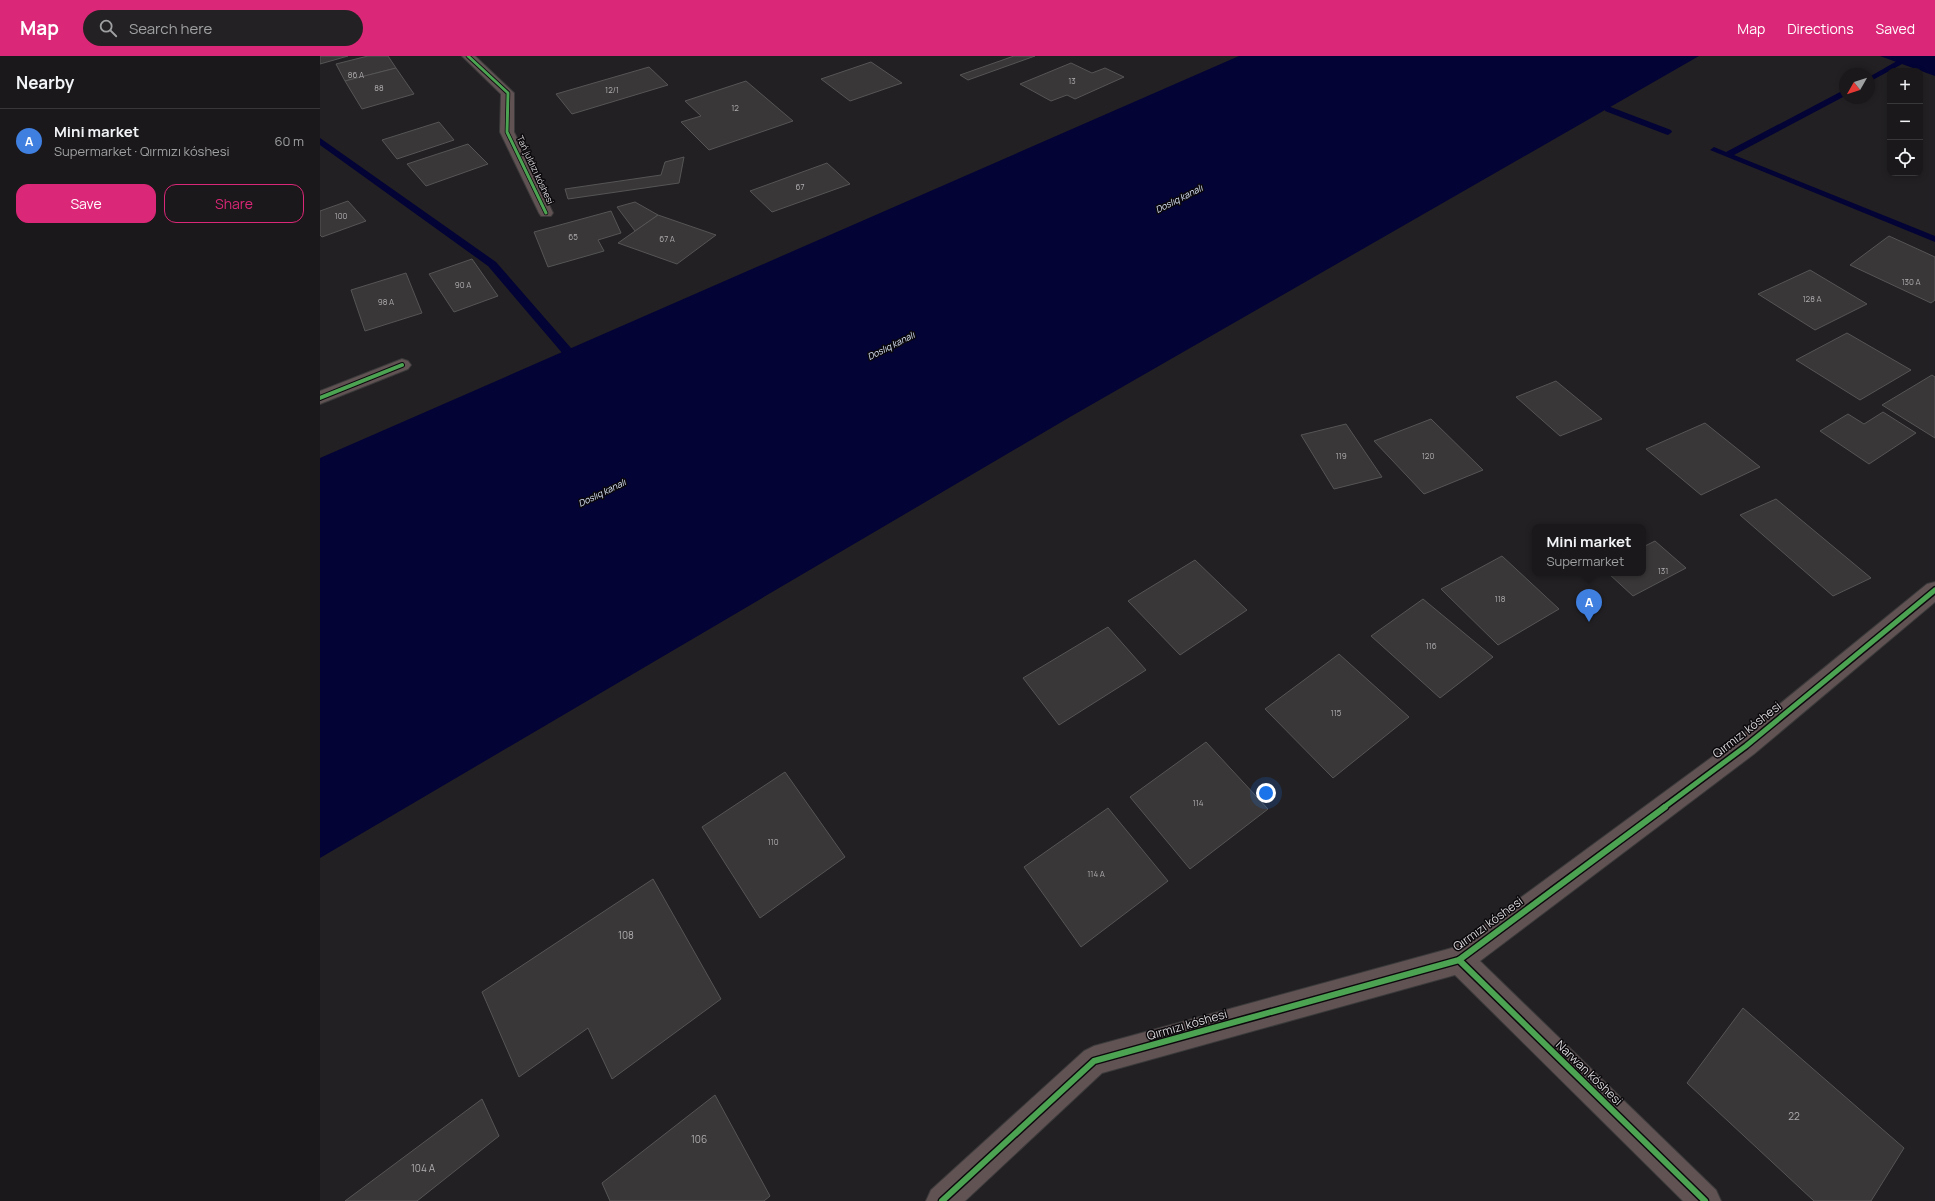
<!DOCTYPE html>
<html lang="en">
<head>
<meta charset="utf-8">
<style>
	body { margin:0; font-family:Manrope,sans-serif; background:#232123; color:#f1f3f6 }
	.controls { position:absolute; right:12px; top:12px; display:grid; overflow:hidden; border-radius:8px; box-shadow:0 2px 6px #0003 }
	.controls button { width:36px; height:36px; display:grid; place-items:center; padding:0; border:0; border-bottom:1px solid #383739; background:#1a181a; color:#f1f3f6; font:20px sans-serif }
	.compass { position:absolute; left:1519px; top:12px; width:36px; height:36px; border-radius:50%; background:#1a181a; box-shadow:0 2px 6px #0003; rotate:231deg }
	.you { position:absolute; left:946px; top:737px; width:14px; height:14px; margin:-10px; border:3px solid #fff; border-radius:50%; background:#1a73e8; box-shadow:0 0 0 6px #1a73e833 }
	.badge { display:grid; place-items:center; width:26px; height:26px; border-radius:50%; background:#db2777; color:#fff; font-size:13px; font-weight:700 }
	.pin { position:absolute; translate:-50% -33px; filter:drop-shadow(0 1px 2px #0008) }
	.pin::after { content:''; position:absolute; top:21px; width:14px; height:12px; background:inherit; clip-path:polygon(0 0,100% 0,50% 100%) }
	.popup { position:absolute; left:1212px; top:468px; width:114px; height:52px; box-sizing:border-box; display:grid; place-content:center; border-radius:8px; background:#1a181a; filter:drop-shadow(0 1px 3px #0005); font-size:13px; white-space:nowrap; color:#9fa0a2 }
	.popup b { font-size:15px; color:#f1f3f6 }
	.popup::after { content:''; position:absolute; left:50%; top:100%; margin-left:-8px; border:8px solid transparent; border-top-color:#1a181a }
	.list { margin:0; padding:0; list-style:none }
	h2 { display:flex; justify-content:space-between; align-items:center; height:52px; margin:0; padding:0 16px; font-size:17px }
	h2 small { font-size:13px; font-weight:400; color:#9fa0a2 }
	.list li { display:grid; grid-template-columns:26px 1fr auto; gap:12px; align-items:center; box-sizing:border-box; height:64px; padding:0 16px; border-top:1px solid #383739 }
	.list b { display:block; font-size:15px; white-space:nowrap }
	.list p { margin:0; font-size:13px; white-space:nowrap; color:#9fa0a2 }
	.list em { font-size:13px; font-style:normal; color:#9fa0a2 }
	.actions { display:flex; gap:8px; padding:12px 16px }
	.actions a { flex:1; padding:9px 0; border:1px solid #db2777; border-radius:12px; text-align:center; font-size:14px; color:#db2777 }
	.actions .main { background:#db2777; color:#fff }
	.icon { flex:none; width:22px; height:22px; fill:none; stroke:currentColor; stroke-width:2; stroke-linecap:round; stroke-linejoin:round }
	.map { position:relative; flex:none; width:1615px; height:1145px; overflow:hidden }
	header { display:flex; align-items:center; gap:24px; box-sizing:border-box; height:56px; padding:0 20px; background:#db2777; color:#fff }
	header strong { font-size:19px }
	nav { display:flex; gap:22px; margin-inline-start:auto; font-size:14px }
	.search { width:280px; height:36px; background:#232123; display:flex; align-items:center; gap:10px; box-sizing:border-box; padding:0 14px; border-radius:22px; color:#9fa0a2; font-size:15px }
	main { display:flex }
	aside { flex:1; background:#1a181a }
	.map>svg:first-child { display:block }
	.water { fill:#030335 }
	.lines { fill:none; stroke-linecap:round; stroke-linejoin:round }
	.stream { fill:#030335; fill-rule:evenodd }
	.building { fill:#393738; stroke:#565555 }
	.street-casing { stroke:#3b3a3b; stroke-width:2 }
	.street { fill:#615253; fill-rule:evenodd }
	.cycleway-far3-casing { stroke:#0b090c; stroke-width:4.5 }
	.cycleway-far2-casing { stroke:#0b090c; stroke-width:6 }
	.cycleway-far1-casing { stroke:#0b090c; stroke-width:8 }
	.cycleway-casing { stroke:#0b090c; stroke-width:9 }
	.cycleway-far3 { stroke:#4ca352; stroke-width:3 }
	.cycleway-far2 { stroke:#4ca352; stroke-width:4 }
	.cycleway-far1 { stroke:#4ca352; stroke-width:5 }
	.cycleway { stroke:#4ca352; stroke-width:6 }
	.labels { text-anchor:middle; stroke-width:3; stroke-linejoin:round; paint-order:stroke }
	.number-label { font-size:8px; fill:#afadaf }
	.far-street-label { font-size:9px; fill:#d6d4d7; stroke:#0b090c }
	.far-water-label { font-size:9px; font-style:italic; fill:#dbe4f7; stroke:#0b090c }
	.near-number-label { font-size:10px; fill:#afadaf }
	.near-street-label { font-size:12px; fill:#d6d4d7; stroke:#0b090c }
</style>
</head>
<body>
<header>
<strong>Map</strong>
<div class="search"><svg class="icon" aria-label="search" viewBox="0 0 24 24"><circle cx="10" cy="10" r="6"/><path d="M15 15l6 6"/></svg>Search here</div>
<nav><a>Map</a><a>Directions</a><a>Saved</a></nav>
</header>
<main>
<aside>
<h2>Nearby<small></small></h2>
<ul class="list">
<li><span class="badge" style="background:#3f7fe0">A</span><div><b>Mini market</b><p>Supermarket · Qırmızı kóshesi</p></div><em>60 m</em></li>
</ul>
<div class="actions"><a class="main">Save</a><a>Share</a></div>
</aside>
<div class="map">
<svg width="1615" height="1145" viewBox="0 0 1615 1145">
	<rect width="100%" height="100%" fill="#222023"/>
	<g class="water">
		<polygon points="919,0 1379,0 750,361 0,802 0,402"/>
		<polygon points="1560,0 1615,0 1615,20"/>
	</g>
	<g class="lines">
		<g class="stream">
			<polygon points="1577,5 1584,7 1549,26 1549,21"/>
			<polygon points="1522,35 1525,35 1525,40 1414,99 1615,180 1615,186 1390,94 1394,91 1406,96"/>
			<polygon points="1288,50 1351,74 1352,76 1348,79 1345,78 1285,55 1285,51"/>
			<polygon points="0,82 176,206 251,292 253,295 251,298 243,298 168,210 0,89"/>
		</g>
	</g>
	<g class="building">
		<polygon points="0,0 28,0 0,8"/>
		<polygon points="48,0 68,0 76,12 25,25 16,8"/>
		<polygon points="694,0 715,0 648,24 640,19"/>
		<polygon points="551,6 582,27 530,45 501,23"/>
		<polygon points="751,7 772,17 785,12 804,21 755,43 747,39 731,45 700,28"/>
		<polygon points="329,11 348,29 252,58 236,38"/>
		<polygon points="76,12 94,38 42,53 25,25"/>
		<polygon points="426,25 473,65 389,94 361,66 381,60 365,45"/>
		<polygon points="119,66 134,84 77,103 62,84"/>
		<polygon points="148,88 168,108 106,130 87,108"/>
		<polygon points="364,101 359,127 248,143 245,133 341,119 345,106"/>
		<polygon points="507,107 530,128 452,156 430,135"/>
		<polygon points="28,145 46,165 2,181 0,179 0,155"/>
		<polygon points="315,146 338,159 315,175 297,151"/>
		<polygon points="291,155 301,177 278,184 284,195 228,211 214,176"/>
		<polygon points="338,159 396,179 357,208 298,187"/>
		<polygon points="1569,180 1615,201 1615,244 1611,247 1530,209"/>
		<polygon points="152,203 178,240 134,256 109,218"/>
		<polygon points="1490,214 1547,248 1495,274 1438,238"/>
		<polygon points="86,217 102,257 45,275 31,234"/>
		<polygon points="1527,277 1591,314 1540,344 1476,304"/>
		<polygon points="1612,319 1615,321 1615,382 1562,349"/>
		<polygon points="1236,325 1282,363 1240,380 1196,341"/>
		<polygon points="1563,356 1596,377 1549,408 1500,375 1528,358 1544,368"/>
		<polygon points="1111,363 1163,414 1104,438 1054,385"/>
		<polygon points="1385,367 1440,411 1381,439 1326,393"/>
		<polygon points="1026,368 1062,421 1014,433 981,379"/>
		<polygon points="1456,443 1551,522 1513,540 1420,459"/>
		<polygon points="1335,485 1366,512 1313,540 1288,517 1323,517 1323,491"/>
		<polygon points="1182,500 1239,553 1178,589 1121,533"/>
		<polygon points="875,504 927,554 860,599 808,545"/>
		<polygon points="1103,543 1173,601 1120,642 1051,580"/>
		<polygon points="788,571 826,614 739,669 703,622"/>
		<polygon points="1019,598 1089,661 1013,722 945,653"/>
		<polygon points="886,686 948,753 870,813 810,741"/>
		<polygon points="465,716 525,801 440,862 382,771"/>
		<polygon points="788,752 848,825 761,891 704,811"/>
		<polygon points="333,823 401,943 292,1023 268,972 199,1021 162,936"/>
		<polygon points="1423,952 1584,1092 1551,1145 1494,1145 1367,1027"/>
		<polygon points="395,1039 450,1140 444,1145 290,1145 282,1127"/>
		<polygon points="162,1043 179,1080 97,1145 25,1145"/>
	</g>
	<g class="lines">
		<g class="street-casing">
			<g id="street">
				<polygon points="142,0 155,0 194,37 194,76 233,157 231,160 221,160 219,157 180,76 181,38"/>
				<polygon points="82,303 88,305 91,309 88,313 0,348 0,335"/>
				<polygon points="1615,526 1615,546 1434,698 1160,905 1396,1134 1401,1145 1363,1145 1135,919 782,1017 645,1145 606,1145 611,1134 764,995 774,990 1132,892 1418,682 1607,528"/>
			</g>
		</g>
		<use href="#street" class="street"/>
		<g class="cycleway-far3-casing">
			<polyline id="cycleway-far3" points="148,0 188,37 187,76 226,157"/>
		</g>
		<g class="cycleway-far2-casing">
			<polyline id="cycleway-far2" points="0,342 82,309"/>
		</g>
		<g class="cycleway-far1-casing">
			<polyline id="cycleway-far1" points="1343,752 1426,690 1615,534"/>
		</g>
		<g class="cycleway-casing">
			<g id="cycleway">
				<polyline points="1139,904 1385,1145"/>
				<polyline points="622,1145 774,1005 1139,904 1345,751"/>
			</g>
		</g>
		<use href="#cycleway-far3" class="cycleway-far3"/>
		<use href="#cycleway-far2" class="cycleway-far2"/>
		<use href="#cycleway-far1" class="cycleway-far1"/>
		<use href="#cycleway" class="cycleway"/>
	</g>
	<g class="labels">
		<g class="number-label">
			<text x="36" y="22">86 А</text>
			<text x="752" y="28">13</text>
			<text x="59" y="35">88</text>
			<text x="292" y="37">12/1</text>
			<text x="415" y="55">12</text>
			<text x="480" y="134">67</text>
			<text x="21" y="163">100</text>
			<text x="253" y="184">65</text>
			<text x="347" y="186">67 А</text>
			<text x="1591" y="229">130 А</text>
			<text x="143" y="232">90 А</text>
			<text x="1492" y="246">128 А</text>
			<text x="66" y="249">98 А</text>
			<text x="1021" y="403">119</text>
			<text x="1108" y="403">120</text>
			<text x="1343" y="518">131</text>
			<text x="1180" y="546">118</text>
			<text x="1111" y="593">116</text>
			<text x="1016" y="660">115</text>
			<text x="878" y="750">114</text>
			<text x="453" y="789">110</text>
			<text x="776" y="821">114 А</text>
		</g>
		<g class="far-street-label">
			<text transform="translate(215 114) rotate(65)" y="3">Tań juldızı kóshesi</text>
		</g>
		<g class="far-water-label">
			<text transform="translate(859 143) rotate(-27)" y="3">Doslıq kanalı</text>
			<text transform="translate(571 290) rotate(-27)" y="3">Doslıq kanalı</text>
			<text transform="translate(282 437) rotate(-26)" y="3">Doslıq kanalı</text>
		</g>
		<g class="near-number-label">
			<text x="306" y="883">108</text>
			<text x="1474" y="1064">22</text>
			<text x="379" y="1087">106</text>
			<text x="103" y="1116">104 А</text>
		</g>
		<g class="near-street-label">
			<text transform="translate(1427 674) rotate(-38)" y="4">Qırmızı kóshesi</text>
			<text transform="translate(1168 868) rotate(-36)" y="4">Qırmızı kóshesi</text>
			<text transform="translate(867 969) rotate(-16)" y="4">Qırmızı kóshesi</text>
			<text transform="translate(1269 1017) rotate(44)" y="4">Narwan kóshesi</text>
		</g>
	</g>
</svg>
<div class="controls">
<button>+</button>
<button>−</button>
<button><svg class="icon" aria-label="locate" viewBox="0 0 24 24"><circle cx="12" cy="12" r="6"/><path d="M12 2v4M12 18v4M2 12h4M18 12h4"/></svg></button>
</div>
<svg class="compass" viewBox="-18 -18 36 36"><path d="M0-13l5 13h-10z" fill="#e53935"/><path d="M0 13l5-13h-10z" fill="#9fa0a2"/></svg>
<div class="you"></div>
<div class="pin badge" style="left:1269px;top:566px;background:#3f7fe0">A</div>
<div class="popup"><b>Mini market</b>Supermarket</div>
</div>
</main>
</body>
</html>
